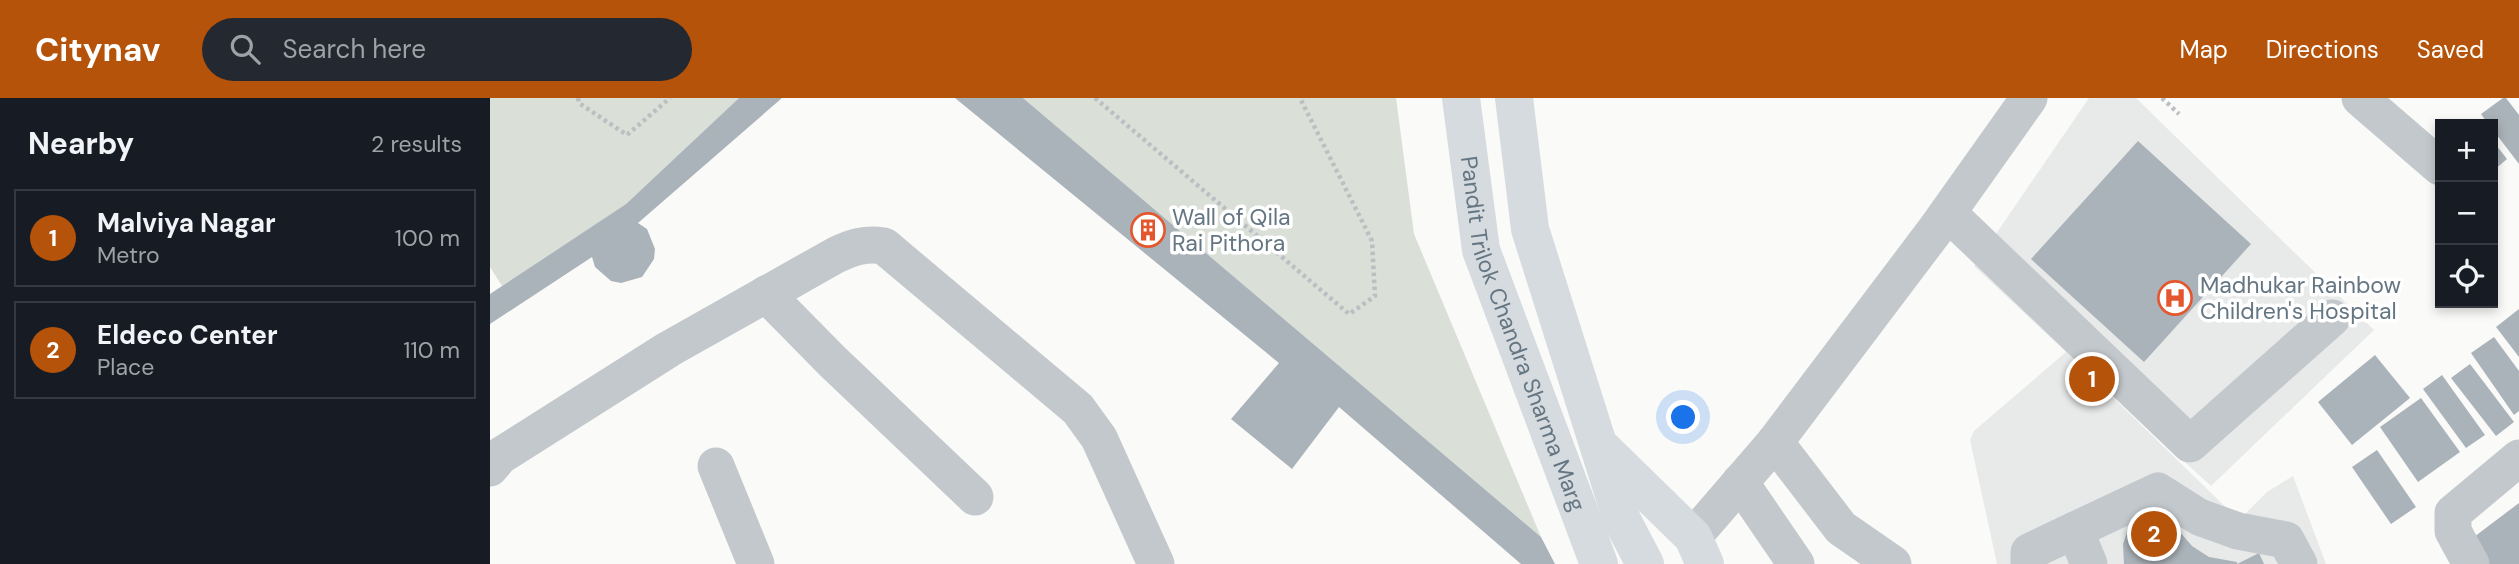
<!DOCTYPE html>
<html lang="en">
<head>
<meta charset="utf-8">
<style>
	body { margin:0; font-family:"DM Sans",sans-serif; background:#242831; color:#f1f3f6 }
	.controls { position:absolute; right:21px; top:21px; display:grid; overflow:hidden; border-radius:0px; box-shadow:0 4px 10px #0003 }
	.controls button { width:63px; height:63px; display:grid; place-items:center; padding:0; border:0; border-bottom:2px solid #363941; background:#171b24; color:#f1f3f6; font:35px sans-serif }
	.you { position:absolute; left:1194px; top:320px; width:24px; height:24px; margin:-18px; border:5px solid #fff; border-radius:50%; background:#1a73e8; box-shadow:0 0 0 10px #1a73e833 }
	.badge { display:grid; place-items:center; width:46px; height:46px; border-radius:50%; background:#b45309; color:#fff; font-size:23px; font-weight:700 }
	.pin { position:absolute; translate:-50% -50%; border:4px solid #fff; box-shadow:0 2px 7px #0006 }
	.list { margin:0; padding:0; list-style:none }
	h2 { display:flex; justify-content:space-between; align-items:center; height:91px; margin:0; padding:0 28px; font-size:30px }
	h2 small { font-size:23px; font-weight:400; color:#9ea1a6 }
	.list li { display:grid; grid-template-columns:46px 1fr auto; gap:21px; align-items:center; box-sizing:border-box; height:98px; margin:0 14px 14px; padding:0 14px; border:2px solid #363941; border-radius:0px }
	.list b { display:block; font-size:26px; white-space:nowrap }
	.list p { margin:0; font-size:23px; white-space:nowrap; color:#9ea1a6 }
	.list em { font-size:23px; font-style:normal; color:#9ea1a6 }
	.icon { flex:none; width:38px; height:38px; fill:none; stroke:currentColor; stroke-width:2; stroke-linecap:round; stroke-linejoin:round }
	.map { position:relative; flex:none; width:2029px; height:466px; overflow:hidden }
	header { display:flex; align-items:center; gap:42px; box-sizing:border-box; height:98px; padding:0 35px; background:#b45309; color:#fff }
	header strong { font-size:33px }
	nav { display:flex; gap:38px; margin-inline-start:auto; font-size:24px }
	.search { width:490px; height:63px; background:#242831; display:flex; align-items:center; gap:18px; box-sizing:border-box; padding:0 24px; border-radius:38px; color:#9ea1a6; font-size:26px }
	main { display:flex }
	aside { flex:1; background:#171b24 }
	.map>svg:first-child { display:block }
	.built { fill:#e8e9e9 }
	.green { fill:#dadfd7 }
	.building { fill:#aab3b9 }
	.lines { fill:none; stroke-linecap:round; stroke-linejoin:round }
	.path { stroke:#bbbfc2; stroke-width:4.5; stroke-dasharray:3.5 3.5; stroke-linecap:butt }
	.minor { stroke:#c3c8cc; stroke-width:37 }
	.major { stroke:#d6dbdf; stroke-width:38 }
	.labels { text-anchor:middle; stroke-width:7; stroke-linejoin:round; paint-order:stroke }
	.poi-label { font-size:23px; fill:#657683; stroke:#fff; text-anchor:start }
	.street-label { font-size:23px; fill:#657683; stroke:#fff }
</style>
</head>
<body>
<header>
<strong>Citynav</strong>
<div class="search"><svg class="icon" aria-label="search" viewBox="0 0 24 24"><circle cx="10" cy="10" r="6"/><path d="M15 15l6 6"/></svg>Search here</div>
<nav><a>Map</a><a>Directions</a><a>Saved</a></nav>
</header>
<main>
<aside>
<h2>Nearby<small>2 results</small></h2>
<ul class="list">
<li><span class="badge">1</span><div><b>Malviya Nagar</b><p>Metro</p></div><em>100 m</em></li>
<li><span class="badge">2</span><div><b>Eldeco Center</b><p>Place</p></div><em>110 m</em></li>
</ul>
</aside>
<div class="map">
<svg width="2029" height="466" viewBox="0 0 2029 466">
	<rect width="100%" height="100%" fill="#fafaf8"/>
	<polygon class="built" points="1599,0 1646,0 1884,232 1721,388 1606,283 1749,422 1777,394 1803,378 1836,466 1507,466 1480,342 1484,333 1576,254 1484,168"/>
	<g class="green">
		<polygon points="0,0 249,0 136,106 12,188 0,169"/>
		<polygon points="533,0 906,0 924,136 1051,439"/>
	</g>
	<g class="building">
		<polygon points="249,0 292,0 148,125 157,131 165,151 164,161 152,179 131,185 121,183 105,169 102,159 0,226 0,196 136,106"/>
		<polygon points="465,0 533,0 1051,439 1065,466 1031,466 849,309 802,371 741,321 789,265"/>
		<polygon points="2013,0 2016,0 2029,17 2029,66 2003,32 2003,26 1998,26 1991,16"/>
		<polygon points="1648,43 1761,146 1654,264 1541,161"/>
		<polygon points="2003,43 2017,61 2003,73"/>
		<polygon points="2029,211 2029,259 2006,229"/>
		<polygon points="2004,239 2029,273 2029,313 2024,317 1981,255"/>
		<polygon points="1885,257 1920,300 1862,347 1828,304"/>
		<polygon points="1980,266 2024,324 2006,338 1961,280"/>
		<polygon points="1952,277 1995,337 1976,350 1933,291"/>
		<polygon points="1931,300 1970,354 1928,384 1890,329"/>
		<polygon points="1887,352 1926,409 1901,426 1862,369"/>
		<polygon points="1662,402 1702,448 1719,459 1747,464 1747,466 1634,466 1633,446 1640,426"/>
		<polygon points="2029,405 2029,466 1992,466 1976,445"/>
		<polygon points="1769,455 1774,466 1747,466"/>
	</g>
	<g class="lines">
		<g class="path">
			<polyline points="88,0 89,5 137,37 180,0"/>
			<polyline points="605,0 859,216 885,198 882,143 810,0"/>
			<polyline points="1672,0 1689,16"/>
		</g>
		<g class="minor">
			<polyline points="1870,0 1950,69"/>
			<polyline points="1458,115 1700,346 1842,220"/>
			<polyline points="276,196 342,263 485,399"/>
			<polyline points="1285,344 1351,430 1403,466"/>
			<polyline points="226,368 266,466"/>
			<path d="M0,370L10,358L179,251L346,157C363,149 375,145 394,148L588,311L609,340L666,466"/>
			<polyline points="1250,384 1306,466"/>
			<polyline points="1585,432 1668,393 1709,419 1748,433 1796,442 1809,466"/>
			<polyline points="1203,439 1285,344 1446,131 1539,0"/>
			<polyline points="1539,466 1539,454 1585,432 1599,466"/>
			<polyline points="1981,466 1963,433 1963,415 2029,360"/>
		</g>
		<g class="major">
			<path id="s1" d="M971,0L991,152L1109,466"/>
			<polyline points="1024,0 1040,131 1132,422 1155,466"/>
			<polyline points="1113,351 1203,439 1215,466"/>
		</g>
	</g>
	<defs>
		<g id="building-ring" transform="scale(1.75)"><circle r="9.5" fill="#fff" stroke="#e4572e" stroke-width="1.5"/><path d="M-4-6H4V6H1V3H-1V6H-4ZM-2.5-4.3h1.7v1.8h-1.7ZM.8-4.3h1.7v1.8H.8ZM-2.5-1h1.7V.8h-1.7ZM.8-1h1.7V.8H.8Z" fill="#e4572e"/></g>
		<g id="hospital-ring" transform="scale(1.75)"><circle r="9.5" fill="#fff" stroke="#e4572e" stroke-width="1.5"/><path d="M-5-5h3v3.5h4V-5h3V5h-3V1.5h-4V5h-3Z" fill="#e4572e"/></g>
	</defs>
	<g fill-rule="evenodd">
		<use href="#building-ring" x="658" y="132"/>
		<use href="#hospital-ring" x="1685" y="200"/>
	</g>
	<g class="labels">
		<g class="poi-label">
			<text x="682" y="127">Wall of Qila<tspan x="682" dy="26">Rai Pithora</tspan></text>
			<text x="1710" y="195">Madhukar Rainbow<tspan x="1710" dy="26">Children's Hospital</tspan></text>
		</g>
		<g class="street-label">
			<text dy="8" stroke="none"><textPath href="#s1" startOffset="245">Pandit Trilok Chandra Sharma Marg</textPath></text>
		</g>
	</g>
</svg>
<div class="controls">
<button>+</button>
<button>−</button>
<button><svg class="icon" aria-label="locate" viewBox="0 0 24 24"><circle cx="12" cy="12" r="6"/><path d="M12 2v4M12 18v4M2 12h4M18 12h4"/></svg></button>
</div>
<div class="you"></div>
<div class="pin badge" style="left:1602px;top:281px">1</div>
<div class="pin badge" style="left:1664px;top:436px">2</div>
</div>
</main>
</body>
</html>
